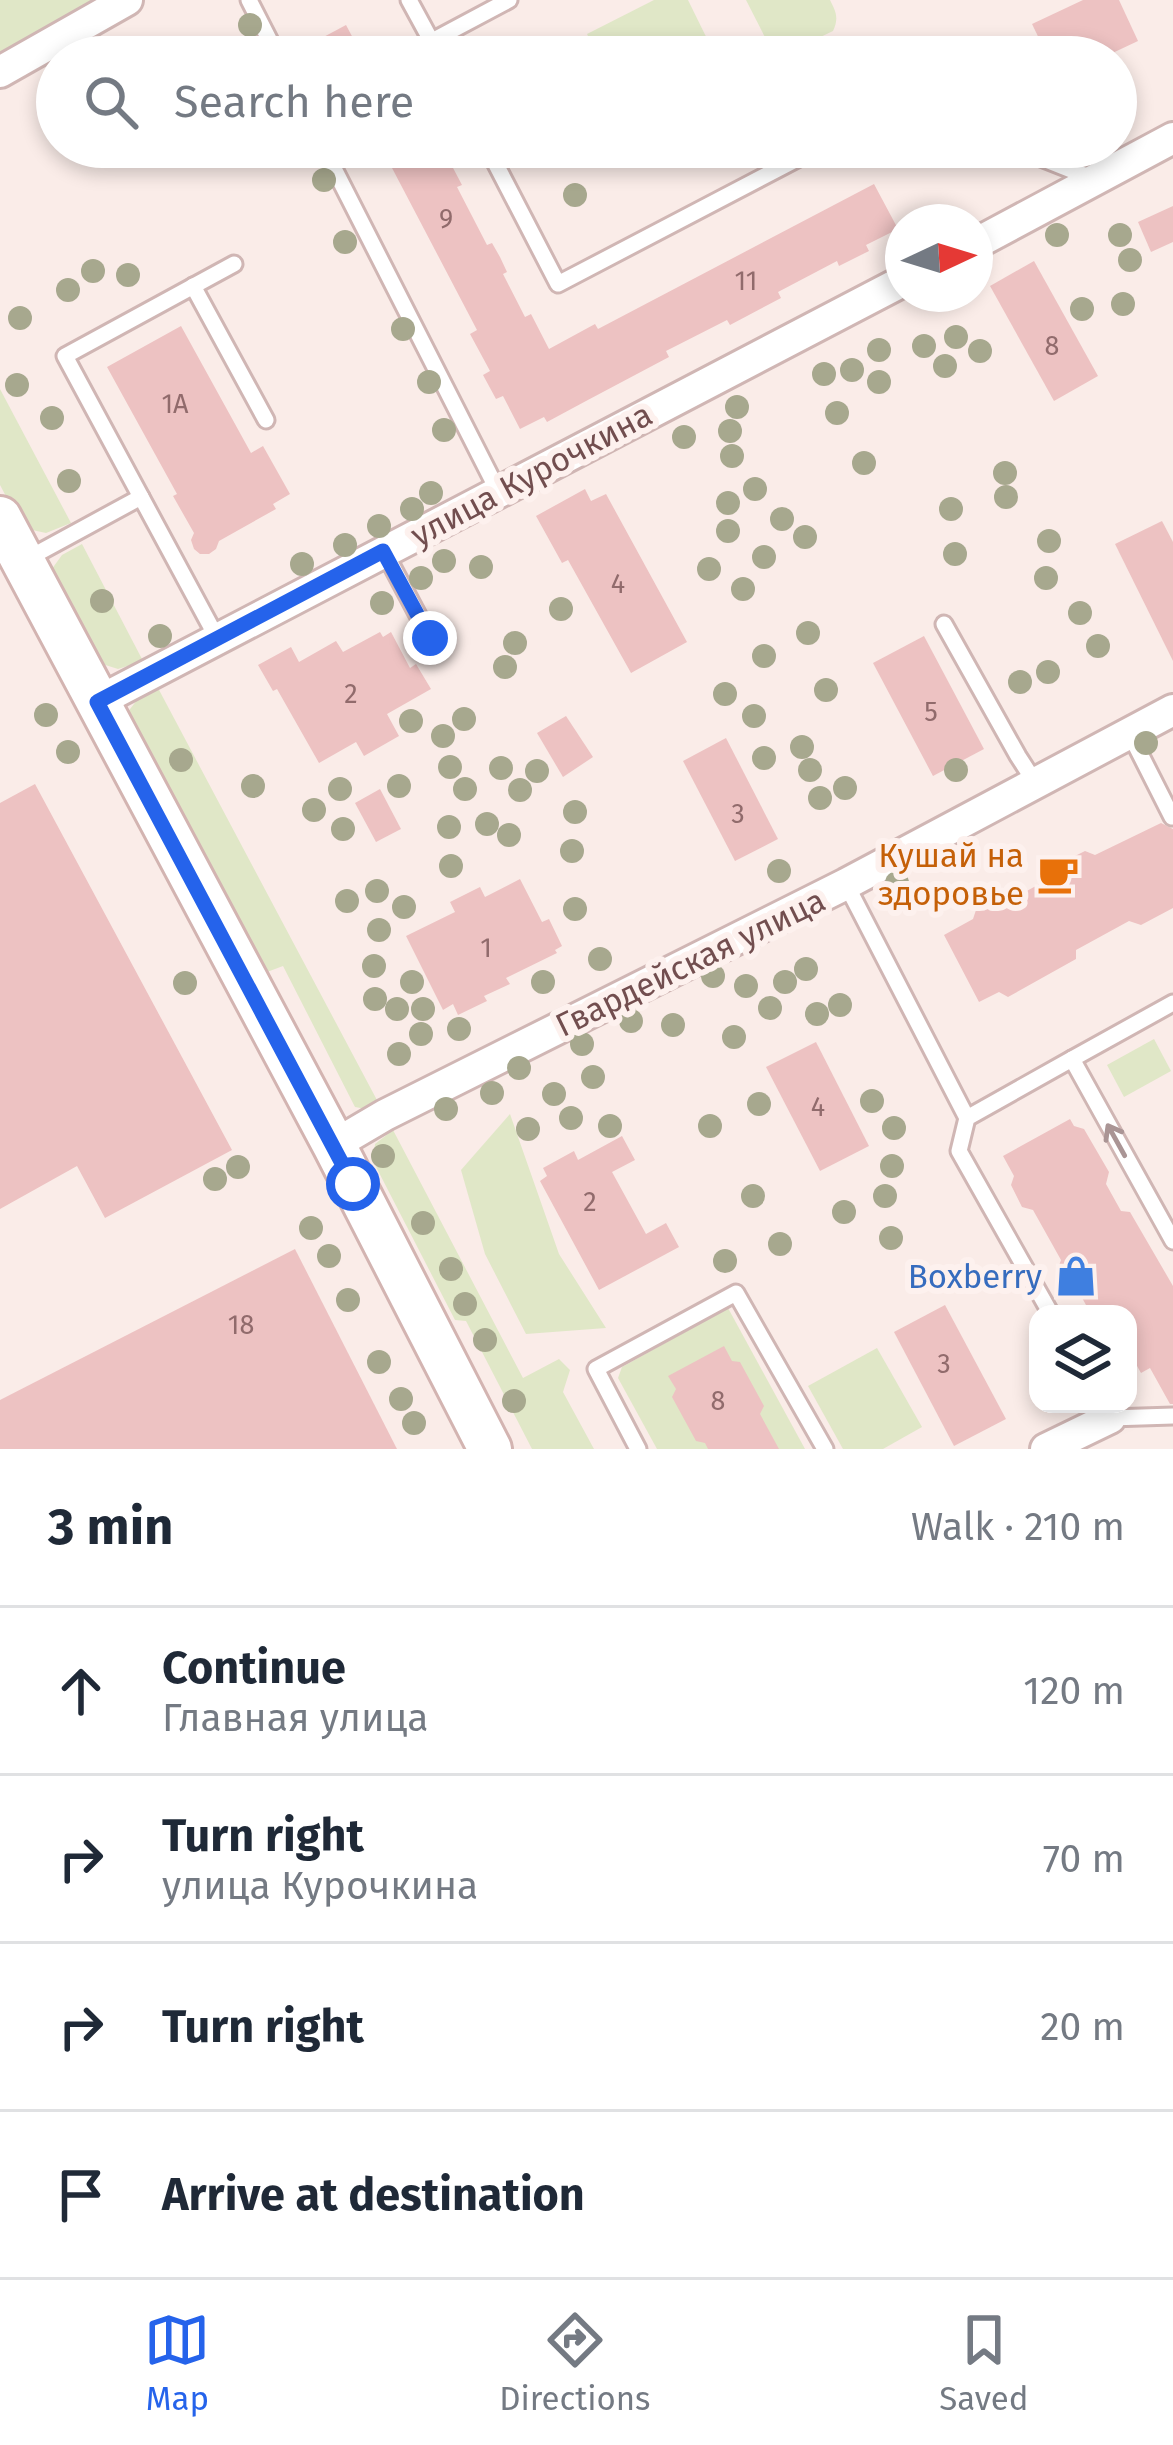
<!DOCTYPE html>
<html lang="en">
<head>
<meta charset="utf-8">
<style>
	body { margin:0; font-family:"Fira Sans",sans-serif; background:#f2f2f3; color:#1f2937 }
	.controls { position:absolute; right:36px; bottom:36px; display:grid; overflow:hidden; border-radius:24px; box-shadow:0 6px 18px #0003 }
	.controls button { width:108px; height:108px; display:grid; place-items:center; padding:0; border:0; border-bottom:3px solid #e0e1e3; background:#fff; color:#1f2937; font:60px sans-serif }
	.compass { position:absolute; left:885px; top:204px; width:108px; height:108px; border-radius:50%; background:#fff; box-shadow:0 6px 18px #0003; rotate:86deg }
	.stop { position:absolute; width:36px; height:36px; margin:-27px; border:9px solid #2563eb; border-radius:50%; background:#fff }
	.stop.end { background:#2563eb; border-color:#fff; box-shadow:0 3px 12px #0008 }
	.list { margin:0; padding:0; list-style:none }
	h2 { display:flex; justify-content:space-between; align-items:center; height:156px; margin:0; padding:0 48px; font-size:51px }
	h2 small { font-size:39px; font-weight:400; color:#747a83 }
	.list li { display:grid; grid-template-columns:78px 1fr auto; gap:36px; align-items:center; box-sizing:border-box; height:168px; padding:0 48px; border-top:3px solid #e0e1e3 }
	.list b { display:block; font-size:45px; white-space:nowrap }
	.list p { margin:0; font-size:39px; white-space:nowrap; color:#747a83 }
	.list em { font-size:39px; font-style:normal; color:#747a83 }
	.icon { flex:none; width:66px; height:66px; fill:none; stroke:currentColor; stroke-width:2; stroke-linecap:round; stroke-linejoin:round }
	.map { position:relative; flex:none; width:1173px; height:1449px; overflow:hidden }
	.search { position:absolute; background:#fff; box-shadow:0 6px 18px #0003; left:36px; right:36px; top:36px; height:132px; display:flex; align-items:center; gap:30px; box-sizing:border-box; padding:0 42px; border-radius:66px; color:#747a83; font-size:45px }
	.sheet { height:828px; background:#fff }
	nav { display:flex; justify-content:space-around; align-items:center; box-sizing:border-box; height:168px; border-top:3px solid #e0e1e3; background:#fff; font-size:33px; color:#747a83 }
	nav a { display:grid; justify-items:center; gap:6px }
	nav .on { color:#2563eb }
	.map>svg:first-child { display:block }
	.green { fill:#e0e7c7 }
	.building { fill:#edc2c2 }
	.lines { fill:none; stroke-linecap:round; stroke-linejoin:round }
	.lane-casing { stroke:#d0b6b4; stroke-width:21 }
	.street-casing { stroke:#d0b6b4; stroke-width:36 }
	.secondary-casing { stroke:#d3b4b1; stroke-width:48 }
	.lane { stroke:#fff; stroke-width:15 }
	.street { stroke:#fff; stroke-width:30 }
	.secondary { stroke:#fff; stroke-width:42 }
	.tree { fill:#a7a88e }
	.oneway { stroke:#aa9595 }
	.route { stroke:#2563eb; stroke-width:15 }
	.labels { text-anchor:middle; stroke-width:12; stroke-linejoin:round; paint-order:stroke }
	.number-label { font-size:27px; fill:#916b6c }
	.street-label { font-size:33px; fill:#724e4f; stroke:#fdf1ee }
	.food-label { font-size:33px; fill:#c56008; stroke:#fdf1ee; text-anchor:end }
	.shop-label { font-size:33px; fill:#366cbe; stroke:#fdf1ee; text-anchor:end }
</style>
</head>
<body>
<div class="map">
<svg width="1173" height="1449" viewBox="0 0 1173 1449">
	<rect width="100%" height="100%" fill="#faece8"/>
	<g class="green">
		<polygon points="0,0 100,0 0,56"/>
		<polygon points="654,0 688,0 716,57 599,57 587,34"/>
		<path d="M746,0H830C836,12 839,18 833,31L787,53H773Z"/>
		<polygon points="0,389 71,523 46,533 23,528 0,485"/>
		<polygon points="82,544 143,661 118,669 96,662 49,573 62,555"/>
		<polygon points="158,688 378,1102 366,1109 355,1107 283,966 259,975 127,713 137,700"/>
		<polygon points="1154,1039 1171,1071 1124,1097 1107,1065"/>
		<polygon points="510,1114 559,1254 606,1328 526,1334 485,1254 461,1170"/>
		<polygon points="393,1130 523,1378 559,1359 570,1370 563,1392 594,1449 532,1449 466,1321 455,1320 373,1161 375,1144"/>
		<polygon points="728,1308 805,1449 657,1449 618,1378 622,1367"/>
		<polygon points="877,1348 922,1427 883,1449 843,1449 808,1386"/>
	</g>
	<g class="building">
		<polygon points="1083,0 1119,0 1138,41 1104,57 1048,57 1032,24"/>
		<polygon points="346,25 363,57 290,57 290,55"/>
		<polygon points="381,147 442,147 462,185 457,187 487,245 492,243 500,257 507,272 503,274 525,317 531,314 549,349 595,324 598,329 874,184 898,229 866,245 869,251 839,266 837,261 778,292 781,298 730,325 727,320 666,351 669,357 586,401 547,422 544,417 520,429 503,396 496,399 483,375 490,371 470,334 477,330"/>
		<polygon points="1173,206 1173,242 1151,252 1138,222"/>
		<polygon points="1034,261 1098,376 1054,401 990,286"/>
		<polygon points="181,326 251,453 263,446 290,494 273,504 276,509 219,541 216,549 209,554 200,554 194,549 191,540 194,533 173,496 177,494 107,367"/>
		<polygon points="585,489 591,501 606,494 687,642 631,673 568,560 562,563 536,516"/>
		<polygon points="1162,521 1173,542 1173,661 1115,544"/>
		<polygon points="380,632 383,637 391,632 410,668 416,664 431,689 387,714 399,736 364,756 356,742 319,763 277,689 273,691 258,665 291,647 299,662 336,641 343,652"/>
		<polygon points="924,636 984,749 933,776 873,663"/>
		<polygon points="566,716 593,757 563,777 537,733"/>
		<polygon points="726,738 778,839 735,861 683,761"/>
		<polygon points="35,784 232,1150 105,1218 77,1166 0,1209 0,803"/>
		<polygon points="380,789 401,829 376,842 355,803"/>
		<polygon points="1161,823 1173,829 1173,908 1141,925 1129,921 1076,950 1076,959 1008,997 999,992 979,1002 944,935 973,919 977,907 999,896 1010,900 1060,873 1063,862 1085,851 1095,855"/>
		<polygon points="520,879 542,922 549,919 562,946 555,950 557,953 506,978 510,984 484,996 487,1001 458,1015 453,1004 443,1010 406,936 455,912 450,902 480,887 485,897"/>
		<polygon points="816,1042 869,1146 820,1171 766,1067"/>
		<polygon points="1070,1119 1074,1126 1084,1129 1109,1172 1106,1184 1121,1211 1130,1212 1173,1286 1173,1404 1170,1404 1150,1368 1141,1373 1128,1350 1128,1314 1091,1314 1081,1296 1069,1292 1057,1271 1061,1260 1033,1210 1022,1207 1011,1185 1014,1176 1003,1156"/>
		<polygon points="622,1136 635,1160 612,1172 646,1234 666,1223 679,1247 599,1290 540,1181 547,1176 543,1168 574,1151 578,1160"/>
		<polygon points="295,1249 397,1449 0,1449 0,1400"/>
		<polygon points="945,1305 1006,1419 954,1446 894,1332"/>
		<polygon points="724,1346 732,1361 740,1362 764,1406 760,1414 779,1449 708,1449 705,1443 696,1441 672,1397 676,1389 668,1376"/>
	</g>
	<g class="lines">
		<g class="lane-casing">
			<g id="lane">
				<polyline points="249,0 278,57"/>
				<polyline points="409,0 440,57"/>
				<polyline points="432,41 509,0"/>
				<polyline points="323,147 498,491"/>
				<polyline points="487,147 558,284 820,147"/>
				<polyline points="1027,147 1041,158 1094,179"/>
				<polyline points="193,286 266,420"/>
				<polyline points="384,551 430,638"/>
				<polyline points="27,559 141,497"/>
				<polyline points="944,624 1018,756 1036,784"/>
				<polyline points="217,638 65,356 234,264"/>
				<polyline points="1130,734 1172,817"/>
				<polyline points="846,884 967,1118"/>
				<polyline points="1072,1059 1173,1003"/>
				<polyline points="1051,1314 959,1151 967,1118 1072,1059 1173,1241"/>
				<polyline points="1102,1404 1110,1418 1173,1416"/>
				<polyline points="638,1449 596,1369 736,1293 825,1449"/>
			</g>
		</g>
		<g class="street-casing">
			<g id="street">
				<polyline points="0,72 127,0"/>
				<polyline points="975,244 1173,138"/>
				<polyline points="97,702 903,281"/>
				<polyline points="334,1145 385,1115 846,884 1173,710"/>
				<polyline points="1046,1449 1110,1418"/>
			</g>
		</g>
		<g class="secondary-casing">
			<polyline id="secondary" points="0,518 334,1145 490,1449"/>
		</g>
		<use href="#lane" class="lane"/>
		<use href="#street" class="street"/>
		<use href="#secondary" class="secondary"/>
	</g>
	<g class="tree">
		<circle cx="250" cy="25" r="12"/>
		<circle cx="324" cy="180" r="12"/>
		<circle cx="575" cy="195" r="12"/>
		<circle cx="1057" cy="235" r="12"/>
		<circle cx="1120" cy="235" r="12"/>
		<circle cx="345" cy="242" r="12"/>
		<circle cx="1130" cy="260" r="12"/>
		<circle cx="93" cy="271" r="12"/>
		<circle cx="128" cy="275" r="12"/>
		<circle cx="68" cy="290" r="12"/>
		<circle cx="1123" cy="304" r="12"/>
		<circle cx="1082" cy="309" r="12"/>
		<circle cx="20" cy="318" r="12"/>
		<circle cx="403" cy="329" r="12"/>
		<circle cx="956" cy="337" r="12"/>
		<circle cx="924" cy="346" r="12"/>
		<circle cx="879" cy="350" r="12"/>
		<circle cx="980" cy="351" r="12"/>
		<circle cx="945" cy="366" r="12"/>
		<circle cx="852" cy="370" r="12"/>
		<circle cx="824" cy="374" r="12"/>
		<circle cx="429" cy="382" r="12"/>
		<circle cx="879" cy="382" r="12"/>
		<circle cx="17" cy="385" r="12"/>
		<circle cx="737" cy="407" r="12"/>
		<circle cx="837" cy="413" r="12"/>
		<circle cx="52" cy="418" r="12"/>
		<circle cx="444" cy="430" r="12"/>
		<circle cx="730" cy="431" r="12"/>
		<circle cx="684" cy="437" r="12"/>
		<circle cx="732" cy="456" r="12"/>
		<circle cx="864" cy="463" r="12"/>
		<circle cx="1005" cy="473" r="12"/>
		<circle cx="69" cy="481" r="12"/>
		<circle cx="755" cy="489" r="12"/>
		<circle cx="431" cy="493" r="12"/>
		<circle cx="1006" cy="497" r="12"/>
		<circle cx="728" cy="503" r="12"/>
		<circle cx="412" cy="509" r="12"/>
		<circle cx="951" cy="509" r="12"/>
		<circle cx="782" cy="519" r="12"/>
		<circle cx="379" cy="526" r="12"/>
		<circle cx="728" cy="531" r="12"/>
		<circle cx="805" cy="537" r="12"/>
		<circle cx="1049" cy="541" r="12"/>
		<circle cx="345" cy="545" r="12"/>
		<circle cx="955" cy="554" r="12"/>
		<circle cx="764" cy="557" r="12"/>
		<circle cx="444" cy="561" r="12"/>
		<circle cx="302" cy="564" r="12"/>
		<circle cx="481" cy="567" r="12"/>
		<circle cx="709" cy="569" r="12"/>
		<circle cx="421" cy="578" r="12"/>
		<circle cx="1046" cy="578" r="12"/>
		<circle cx="743" cy="589" r="12"/>
		<circle cx="102" cy="601" r="12"/>
		<circle cx="382" cy="603" r="12"/>
		<circle cx="561" cy="609" r="12"/>
		<circle cx="1080" cy="613" r="12"/>
		<circle cx="808" cy="633" r="12"/>
		<circle cx="160" cy="636" r="12"/>
		<circle cx="515" cy="643" r="12"/>
		<circle cx="1098" cy="646" r="12"/>
		<circle cx="764" cy="656" r="12"/>
		<circle cx="505" cy="667" r="12"/>
		<circle cx="1048" cy="672" r="12"/>
		<circle cx="1020" cy="682" r="12"/>
		<circle cx="826" cy="690" r="12"/>
		<circle cx="725" cy="694" r="12"/>
		<circle cx="46" cy="715" r="12"/>
		<circle cx="754" cy="716" r="12"/>
		<circle cx="464" cy="719" r="12"/>
		<circle cx="411" cy="721" r="12"/>
		<circle cx="443" cy="736" r="12"/>
		<circle cx="1146" cy="743" r="12"/>
		<circle cx="802" cy="747" r="12"/>
		<circle cx="68" cy="752" r="12"/>
		<circle cx="764" cy="758" r="12"/>
		<circle cx="181" cy="760" r="12"/>
		<circle cx="450" cy="767" r="12"/>
		<circle cx="501" cy="768" r="12"/>
		<circle cx="810" cy="770" r="12"/>
		<circle cx="956" cy="770" r="12"/>
		<circle cx="537" cy="771" r="12"/>
		<circle cx="253" cy="786" r="12"/>
		<circle cx="399" cy="786" r="12"/>
		<circle cx="845" cy="788" r="12"/>
		<circle cx="340" cy="789" r="12"/>
		<circle cx="465" cy="789" r="12"/>
		<circle cx="520" cy="790" r="12"/>
		<circle cx="820" cy="798" r="12"/>
		<circle cx="314" cy="810" r="12"/>
		<circle cx="575" cy="812" r="12"/>
		<circle cx="487" cy="824" r="12"/>
		<circle cx="449" cy="827" r="12"/>
		<circle cx="343" cy="829" r="12"/>
		<circle cx="509" cy="835" r="12"/>
		<circle cx="572" cy="851" r="12"/>
		<circle cx="451" cy="866" r="12"/>
		<circle cx="779" cy="871" r="12"/>
		<circle cx="897" cy="883" r="12"/>
		<circle cx="377" cy="891" r="12"/>
		<circle cx="347" cy="901" r="12"/>
		<circle cx="404" cy="907" r="12"/>
		<circle cx="575" cy="909" r="12"/>
		<circle cx="379" cy="930" r="12"/>
		<circle cx="600" cy="959" r="12"/>
		<circle cx="374" cy="966" r="12"/>
		<circle cx="806" cy="969" r="12"/>
		<circle cx="713" cy="976" r="12"/>
		<circle cx="412" cy="982" r="12"/>
		<circle cx="543" cy="982" r="12"/>
		<circle cx="785" cy="982" r="12"/>
		<circle cx="185" cy="983" r="12"/>
		<circle cx="746" cy="986" r="12"/>
		<circle cx="375" cy="999" r="12"/>
		<circle cx="840" cy="1005" r="12"/>
		<circle cx="770" cy="1008" r="12"/>
		<circle cx="397" cy="1009" r="12"/>
		<circle cx="423" cy="1009" r="12"/>
		<circle cx="817" cy="1014" r="12"/>
		<circle cx="631" cy="1021" r="12"/>
		<circle cx="673" cy="1025" r="12"/>
		<circle cx="459" cy="1029" r="12"/>
		<circle cx="421" cy="1034" r="12"/>
		<circle cx="734" cy="1037" r="12"/>
		<circle cx="582" cy="1044" r="12"/>
		<circle cx="399" cy="1054" r="12"/>
		<circle cx="519" cy="1068" r="12"/>
		<circle cx="593" cy="1077" r="12"/>
		<circle cx="492" cy="1093" r="12"/>
		<circle cx="554" cy="1094" r="12"/>
		<circle cx="872" cy="1101" r="12"/>
		<circle cx="759" cy="1104" r="12"/>
		<circle cx="446" cy="1109" r="12"/>
		<circle cx="571" cy="1118" r="12"/>
		<circle cx="610" cy="1126" r="12"/>
		<circle cx="710" cy="1126" r="12"/>
		<circle cx="894" cy="1128" r="12"/>
		<circle cx="528" cy="1129" r="12"/>
		<circle cx="383" cy="1156" r="12"/>
		<circle cx="892" cy="1166" r="12"/>
		<circle cx="238" cy="1167" r="12"/>
		<circle cx="215" cy="1179" r="12"/>
		<circle cx="753" cy="1196" r="12"/>
		<circle cx="885" cy="1196" r="12"/>
		<circle cx="844" cy="1212" r="12"/>
		<circle cx="423" cy="1223" r="12"/>
		<circle cx="311" cy="1228" r="12"/>
		<circle cx="891" cy="1238" r="12"/>
		<circle cx="780" cy="1244" r="12"/>
		<circle cx="329" cy="1256" r="12"/>
		<circle cx="725" cy="1261" r="12"/>
		<circle cx="451" cy="1269" r="12"/>
		<circle cx="348" cy="1300" r="12"/>
		<circle cx="465" cy="1304" r="12"/>
		<circle cx="485" cy="1340" r="12"/>
		<circle cx="379" cy="1362" r="12"/>
		<circle cx="401" cy="1399" r="12"/>
		<circle cx="514" cy="1401" r="12"/>
		<circle cx="414" cy="1423" r="12"/>
	</g>
	<defs><path id="oneway-shaft" d="M-6 0H5M1.5-3L5.5 0L1.5 3" fill="none" stroke-width="1.6" stroke-linecap="round" stroke-linejoin="round" transform="scale(3)"/></defs>
	<use class="oneway" href="#oneway-shaft" transform="translate(1116 1140) rotate(-119)"/>
	<g class="lines">
		<polyline class="route" points="353,1184 97,702 383,551 430,638"/>
	</g>
	<defs>
		<g id="cafe-bare" transform="scale(3.24)"><path d="M-5.5-4.5H6V0H3Q3 3.5 0 3.5H-2.5Q-5.5 3.5-5.5 0ZM3-3.2v2h1.7v-2ZM-6 4.5H4V6H-6Z" fill="#e8710a" stroke="#fdf1ee" stroke-width="2.5" paint-order="stroke"/></g>
		<g id="shop-bare" transform="scale(3.24)"><path d="M-5-2.5h2.3a2.7 3.5 0 0 1 5.4 0H5L5.5 6h-11ZM-1.5-2.5h3a1.5 2.3 0 0 0-3 0Z" fill="#3f7fe0" stroke="#fdf1ee" stroke-width="2.5" paint-order="stroke"/></g>
	</defs>
	<g fill-rule="evenodd">
		<use href="#cafe-bare" x="1058" y="874"/>
		<use href="#shop-bare" x="1076" y="1276"/>
	</g>
	<g class="labels">
		<g class="number-label">
			<text x="446" y="228">9</text>
			<text x="746" y="290">11</text>
			<text x="1052" y="355">8</text>
			<text x="175" y="413">1А</text>
			<text x="618" y="593">4</text>
			<text x="351" y="703">2</text>
			<text x="931" y="721">5</text>
			<text x="738" y="823">3</text>
			<text x="486" y="957">1</text>
			<text x="818" y="1116">4</text>
			<text x="590" y="1211">2</text>
			<text x="241" y="1334">18</text>
			<text x="944" y="1373">3</text>
			<text x="718" y="1410">8</text>
		</g>
		<g class="street-label">
			<text transform="translate(531 474) rotate(-28)" y="12">улица Курочкина</text>
			<text transform="translate(690 962) rotate(-26)" y="12">Гвардейская улица</text>
		</g>
		<g class="food-label">
			<text x="1024" y="867">Кушай на<tspan x="1024" dy="38">здоровье</tspan></text>
		</g>
		<g class="shop-label">
			<text x="1042" y="1288">Boxberry</text>
		</g>
	</g>
</svg>
<div class="controls">
<button><svg class="icon" aria-label="layers" viewBox="0 0 24 24"><path d="M12 4l9 5-9 5-9-5zM3 14l9 5 9-5"/></svg></button>
</div>
<svg class="compass" viewBox="-18 -18 36 36"><path d="M0-13l5 13h-10z" fill="#e53935"/><path d="M0 13l5-13h-10z" fill="#747a83"/></svg>
<div class="stop" style="left:353px;top:1184px"></div>
<div class="stop end" style="left:430px;top:638px"></div>
<div class="search"><svg class="icon" aria-label="search" viewBox="0 0 24 24"><circle cx="10" cy="10" r="6"/><path d="M15 15l6 6"/></svg>Search here</div>
</div>
<section class="sheet">
<h2>3 min<small>Walk · 210 m</small></h2>
<ul class="list">
<li><svg class="icon" aria-label="ahead" viewBox="0 0 24 24"><path d="M12 20V5M6 11l6-6 6 6"/></svg><div><b>Continue</b><p>Главная улица</p></div><em>120 m</em></li>
<li><svg class="icon" aria-label="right" viewBox="0 0 24 24"><path d="M7 20v-9h11M14 6l5 5-5 5"/></svg><div><b>Turn right</b><p>улица Курочкина</p></div><em>70 m</em></li>
<li><svg class="icon" aria-label="right" viewBox="0 0 24 24"><path d="M7 20v-9h11M14 6l5 5-5 5"/></svg><div><b>Turn right</b></div><em>20 m</em></li>
<li><svg class="icon" aria-label="arrive" viewBox="0 0 24 24"><path d="M6 21V4h12l-3 4 3 4H6"/></svg><div><b>Arrive at destination</b></div></li>
</ul>
</section>
<nav>
<a class="on"><svg class="icon" aria-label="map" viewBox="0 0 24 24"><path d="M3 6l6-2 6 2 6-2v14l-6 2-6-2-6 2zM9 4v14M15 6v14"/></svg>Map</a>
<a><svg class="icon" aria-label="directions" viewBox="0 0 24 24"><path d="M12 3l9 9-9 9-9-9zM9 14v-3h6M13 9l2 2-2 2"/></svg>Directions</a>
<a><svg class="icon" aria-label="saved" viewBox="0 0 24 24"><path d="M7 4h10v16l-5-4-5 4z"/></svg>Saved</a>
</nav>
</body>
</html>
